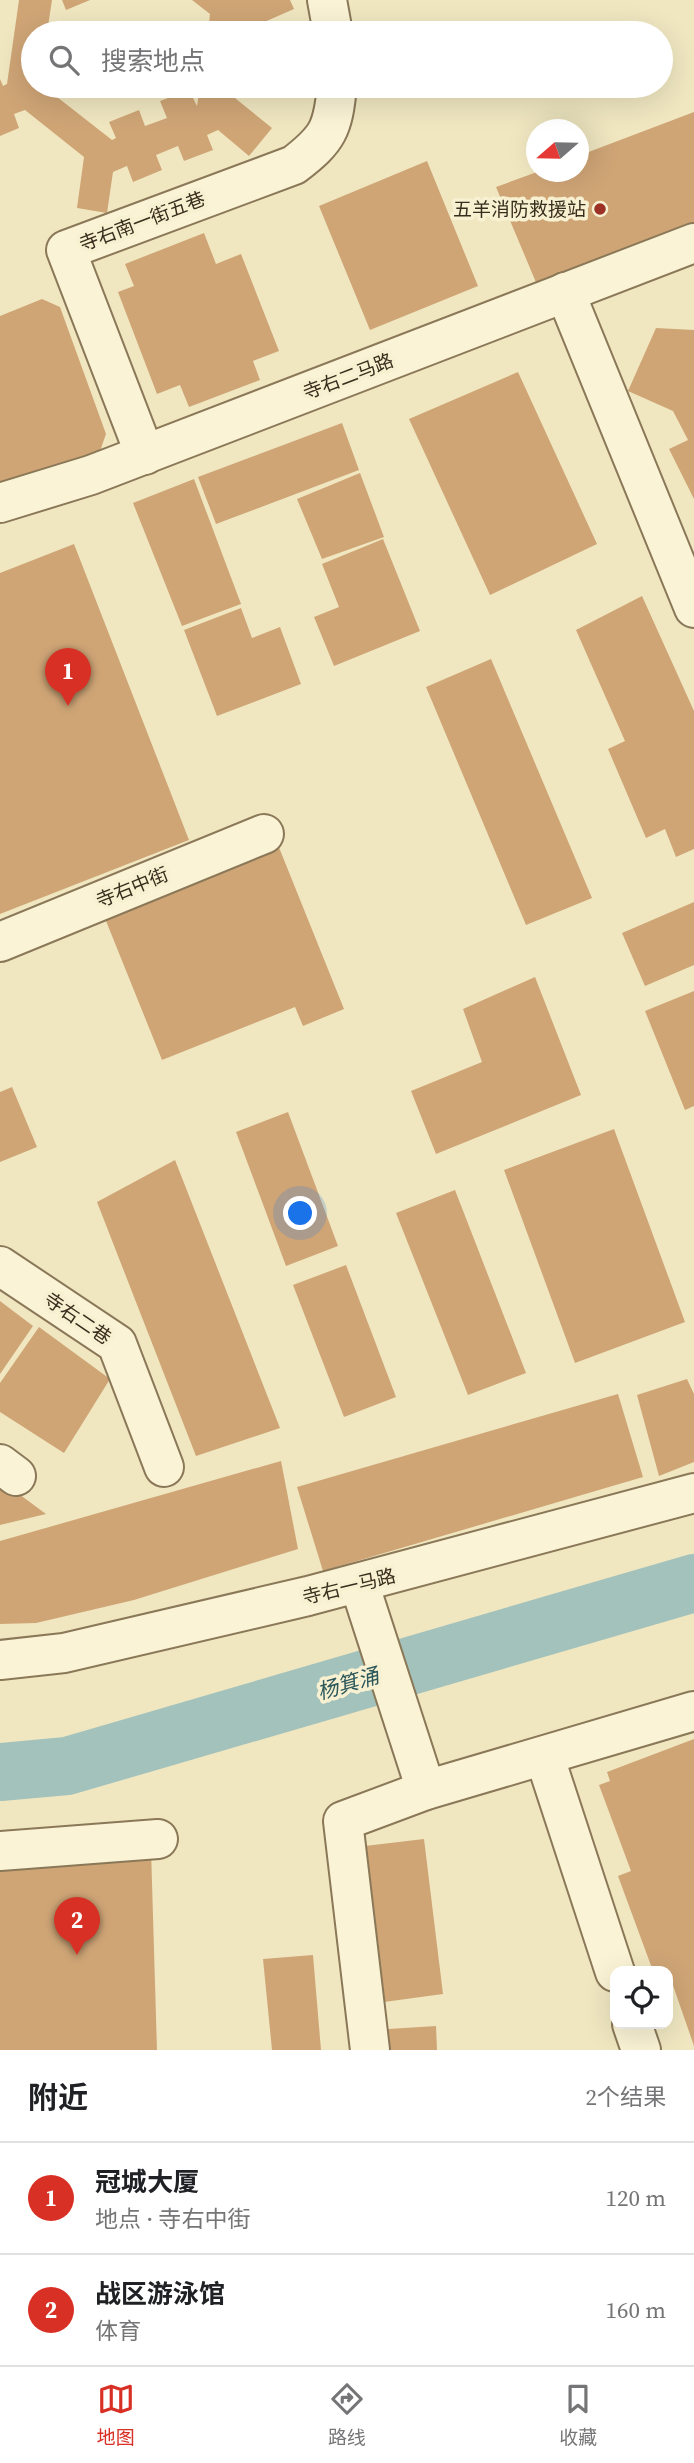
<!DOCTYPE html>
<html lang="zh">
<head>
<meta charset="utf-8">
<style>
	body { margin:0; font-family:"Source Serif 4","Noto Sans SC",serif; background:#f2f2f2; color:#202124 }
	.controls { position:absolute; right:21px; bottom:21px; display:grid; overflow:hidden; border-radius:14px; box-shadow:0 7px 28px #0002 }
	.controls button { width:63px; height:63px; display:grid; place-items:center; padding:0; border:0; border-bottom:2px solid #e0e0e0; background:#fff; color:#202124; font:35px sans-serif }
	.compass { position:absolute; left:526px; top:119px; width:63px; height:63px; border-radius:50%; background:#fff; box-shadow:0 7px 28px #0002; rotate:250deg }
	.you { position:absolute; left:301px; top:1214px; width:24px; height:24px; margin:-18px; border:5px solid #fff; border-radius:50%; background:#1a73e8; box-shadow:0 0 0 10px #1a73e833 }
	.badge { display:grid; place-items:center; width:46px; height:46px; border-radius:50%; background:#d93025; color:#fff; font-size:23px; font-weight:700 }
	.pin { position:absolute; translate:-50% -58px; filter:drop-shadow(0 2px 4px #0008) }
	.pin::after { content:''; position:absolute; top:37px; width:24px; height:21px; background:inherit; clip-path:polygon(0 0,100% 0,50% 100%) }
	.list { margin:0; padding:0; list-style:none }
	h2 { display:flex; justify-content:space-between; align-items:center; height:91px; margin:0; padding:0 28px; font-size:30px }
	h2 small { font-size:23px; font-weight:400; color:#757577 }
	.list li { display:grid; grid-template-columns:46px 1fr auto; gap:21px; align-items:center; box-sizing:border-box; height:112px; padding:0 28px; border-top:2px solid #e0e0e0 }
	.list b { display:block; font-size:26px; white-space:nowrap }
	.list p { margin:0; font-size:23px; white-space:nowrap; color:#757577 }
	.list em { font-size:23px; font-style:normal; color:#757577 }
	.icon { flex:none; width:38px; height:38px; fill:none; stroke:currentColor; stroke-width:2; stroke-linecap:round; stroke-linejoin:round }
	.map { position:relative; flex:none; width:694px; height:2050px; overflow:hidden }
	.search { position:absolute; background:#fff; box-shadow:0 7px 28px #0002; left:21px; right:21px; top:21px; height:77px; display:flex; align-items:center; gap:18px; box-sizing:border-box; padding:0 24px; border-radius:38px; color:#757577; font-size:26px }
	.sheet { height:315px; background:#fff }
	nav { display:flex; justify-content:space-around; align-items:center; box-sizing:border-box; height:98px; border-top:2px solid #e0e0e0; background:#fff; font-size:19px; color:#757577 }
	nav a { display:grid; justify-items:center; gap:4px }
	nav .on { color:#d93025 }
	.map>svg:first-child { display:block }
	.lines { fill:none; stroke-linecap:round; stroke-linejoin:round }
	.river { stroke:#a4c2bc; stroke-width:58 }
	.building { fill:#cfa576 }
	.minor-casing { stroke:#8a7858; stroke-width:42 }
	.minor { stroke:#faf3d5; stroke-width:38 }
	.poi-dot { fill:#9b3225; stroke:#f7f0d1; stroke-width:2.5 }
	.labels { text-anchor:middle; stroke-width:7; stroke-linejoin:round; paint-order:stroke }
	.poi-label { font-size:19px; fill:#392e1d; stroke:#f7f0d1; text-anchor:end }
	.street-label { font-size:19px; fill:#392e1d; stroke:#f7f0d1 }
	.water-label { font-size:21px; font-style:italic; fill:#2b575a; stroke:#f7f0d1 }
</style>
</head>
<body>
<div class="map">
<svg width="694" height="2050" viewBox="0 0 694 2050">
	<rect width="100%" height="100%" fill="#f0e7c1"/>
	<g class="lines">
		<polyline class="river" points="0,1772 67,1766 694,1583"/>
	</g>
	<g class="building">
		<polygon points="19,0 52,0 47,33 33,33 33,86 43,86 112,140 116,138 109,122 139,110 145,126 167,118 160,101 189,90 197,106 200,86 231,86 230,94 272,128 249,156 218,130 207,135 213,150 184,161 178,146 156,155 162,170 133,182 127,166 113,172 107,213 77,208 84,157 25,110 14,114 19,128 0,136 0,79 3,86 7,84"/>
		<polygon points="62,0 90,0 66,10"/>
		<polygon points="192,0 290,0 294,9 239,33 208,33 210,14"/>
		<polygon points="694,112 694,232 540,292 496,187 537,172 578,172 578,156"/>
		<polygon points="427,161 478,286 370,330 319,206"/>
		<polygon points="204,233 216,264 241,254 279,351 253,361 260,380 189,407 180,385 157,394 118,292 134,286 125,264"/>
		<polygon points="42,299 60,307 106,434 99,454 0,493 0,316"/>
		<polygon points="656,328 694,330 694,499 669,449 688,440 673,411 628,391"/>
		<polygon points="518,372 597,544 490,595 409,419"/>
		<polygon points="342,423 359,470 216,524 198,477"/>
		<polygon points="360,473 384,537 322,559 297,499"/>
		<polygon points="194,479 241,604 182,626 133,503"/>
		<polygon points="383,539 420,631 334,666 314,617 339,607 322,564"/>
		<polygon points="74,544 189,840 0,914 0,573"/>
		<polygon points="642,596 694,711 694,849 676,857 665,829 646,838 608,749 625,741 576,630"/>
		<polygon points="241,608 252,638 280,627 301,684 217,716 184,630"/>
		<polygon points="491,659 592,898 526,925 426,687"/>
		<polygon points="276,840 344,1009 303,1026 295,1007 162,1060 102,911"/>
		<polygon points="694,902 694,965 645,986 622,933"/>
		<polygon points="535,977 581,1095 436,1154 411,1091 482,1062 463,1009"/>
		<polygon points="694,991 694,1106 685,1110 645,1011"/>
		<polygon points="12,1087 37,1147 0,1162 0,1092"/>
		<polygon points="288,1112 338,1246 286,1266 236,1132"/>
		<polygon points="614,1129 685,1322 575,1363 504,1170"/>
		<polygon points="175,1160 280,1428 196,1456 97,1202"/>
		<polygon points="455,1190 526,1373 468,1395 396,1213"/>
		<polygon points="346,1265 396,1397 344,1417 293,1285"/>
		<polygon points="0,1301 33,1326 0,1374"/>
		<polygon points="39,1327 110,1379 64,1453 0,1412 0,1383"/>
		<polygon points="687,1379 694,1394 694,1462 659,1476 637,1395"/>
		<polygon points="618,1394 643,1477 323,1571 297,1487"/>
		<polygon points="281,1461 298,1549 134,1600 36,1623 0,1624 0,1541"/>
		<polygon points="0,1480 46,1514 0,1525"/>
		<polygon points="694,1739 694,2046 668,1971 653,1971 618,1876 631,1871 599,1785 610,1781 607,1772"/>
		<polygon points="424,1839 443,1994 384,2002 365,1846"/>
		<polygon points="151,1849 157,2050 0,2050 0,1860"/>
		<polygon points="313,1955 321,2050 272,2050 263,1959"/>
		<polygon points="436,2026 437,2050 389,2050 388,2029"/>
	</g>
	<g class="lines">
		<g class="minor-casing">
			<g id="minor">
				<polyline points="327,0 333,33"/>
				<polyline points="565,292 694,608"/>
				<path d="M145,455L66,250L294,165C328,139 333,129 337,86"/>
				<polyline points="0,503 91,475 694,243"/>
				<polyline points="0,942 264,834"/>
				<polyline points="0,1266 117,1344 164,1467"/>
				<polyline points="0,1464 16,1476"/>
				<polyline points="359,1583 426,1790"/>
				<polyline points="0,1660 64,1653 308,1596 694,1493"/>
				<polyline points="545,1758 615,1972"/>
				<polyline points="0,1851 158,1839"/>
				<polyline points="632,2024 641,2050"/>
				<polyline points="370,2050 343,1821 426,1790 694,1711"/>
			</g>
		</g>
		<use href="#minor" class="minor"/>
	</g>
	<circle class="poi-dot" cx="600" cy="209" r="7"/>
	<g class="labels">
		<g class="poi-label">
			<text x="586" y="216">五羊消防救援站</text>
		</g>
		<g class="street-label">
			<text transform="translate(142 221) rotate(-21)" y="7">寺右南一街五巷</text>
			<text transform="translate(348 376) rotate(-21)" y="7">寺右二马路</text>
			<text transform="translate(132 887) rotate(-22)" y="7">寺右中街</text>
			<text transform="translate(78 1318) rotate(34)" y="7">寺右二巷</text>
			<text transform="translate(349 1586) rotate(-14)" y="7">寺右一马路</text>
		</g>
		<g class="water-label">
			<text transform="translate(348 1684) rotate(-16)" y="7">杨箕涌</text>
		</g>
	</g>
</svg>
<div class="controls">
<button><svg class="icon" aria-label="locate" viewBox="0 0 24 24"><circle cx="12" cy="12" r="6"/><path d="M12 2v4M12 18v4M2 12h4M18 12h4"/></svg></button>
</div>
<svg class="compass" viewBox="-18 -18 36 36"><path d="M0-13l5 13h-10z" fill="#e53935"/><path d="M0 13l5-13h-10z" fill="#757577"/></svg>
<div class="you"></div>
<div class="pin badge" style="left:68px;top:706px">1</div>
<div class="pin badge" style="left:77px;top:1955px">2</div>
<div class="search"><svg class="icon" aria-label="search" viewBox="0 0 24 24"><circle cx="10" cy="10" r="6"/><path d="M15 15l6 6"/></svg>搜索地点</div>
</div>
<section class="sheet">
<h2>附近<small>2个结果</small></h2>
<ul class="list">
<li><span class="badge">1</span><div><b>冠城大厦</b><p>地点 · 寺右中街</p></div><em>120 m</em></li>
<li><span class="badge">2</span><div><b>战区游泳馆</b><p>体育</p></div><em>160 m</em></li>
</ul>
</section>
<nav>
<a class="on"><svg class="icon" aria-label="map" viewBox="0 0 24 24"><path d="M3 6l6-2 6 2 6-2v14l-6 2-6-2-6 2zM9 4v14M15 6v14"/></svg>地图</a>
<a><svg class="icon" aria-label="directions" viewBox="0 0 24 24"><path d="M12 3l9 9-9 9-9-9zM9 14v-3h6M13 9l2 2-2 2"/></svg>路线</a>
<a><svg class="icon" aria-label="saved" viewBox="0 0 24 24"><path d="M7 4h10v16l-5-4-5 4z"/></svg>收藏</a>
</nav>
</body>
</html>
